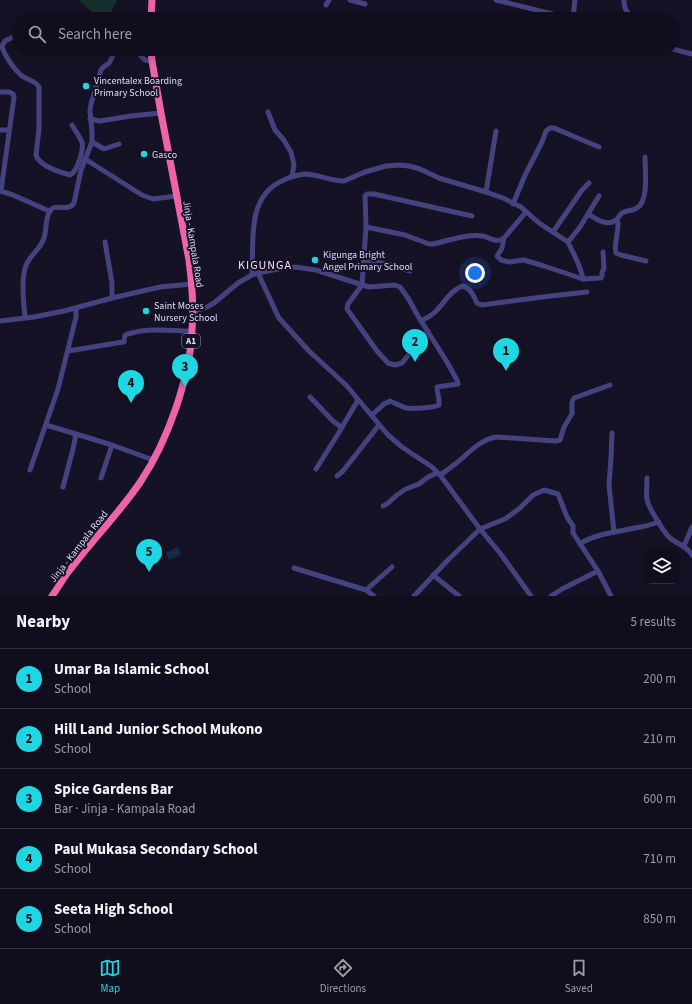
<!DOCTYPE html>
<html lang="en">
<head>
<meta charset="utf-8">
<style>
	body { margin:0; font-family:"Source Sans 3",sans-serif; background:#191725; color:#f1f3f6 }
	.controls { position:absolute; right:12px; bottom:12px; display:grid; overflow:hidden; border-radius:8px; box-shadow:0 2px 10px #0003 }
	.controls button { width:36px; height:36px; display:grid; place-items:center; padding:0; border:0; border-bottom:1px solid #302e3b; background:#100e1c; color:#f1f3f6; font:20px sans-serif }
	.you { position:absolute; left:475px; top:273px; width:14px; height:14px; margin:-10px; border:3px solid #fff; border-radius:50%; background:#1a73e8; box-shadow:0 0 0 6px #1a73e833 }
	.badge { display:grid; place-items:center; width:26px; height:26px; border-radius:50%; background:#1ed6e4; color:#111; font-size:13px; font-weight:700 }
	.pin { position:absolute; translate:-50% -33px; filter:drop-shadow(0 1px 2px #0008) }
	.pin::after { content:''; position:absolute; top:21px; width:14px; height:12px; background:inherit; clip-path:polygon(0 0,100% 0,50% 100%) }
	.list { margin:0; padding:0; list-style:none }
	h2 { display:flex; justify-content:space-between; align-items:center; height:52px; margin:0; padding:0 16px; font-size:17px }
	h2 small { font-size:13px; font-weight:400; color:#9c9ca3 }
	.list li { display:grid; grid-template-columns:26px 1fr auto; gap:12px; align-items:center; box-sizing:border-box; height:60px; padding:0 16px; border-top:1px solid #302e3b }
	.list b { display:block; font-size:15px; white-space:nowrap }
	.list p { margin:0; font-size:13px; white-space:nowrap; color:#9c9ca3 }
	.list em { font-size:13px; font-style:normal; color:#9c9ca3 }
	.icon { flex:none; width:22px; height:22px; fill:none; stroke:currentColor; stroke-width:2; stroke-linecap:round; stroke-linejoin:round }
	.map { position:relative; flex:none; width:692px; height:596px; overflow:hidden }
	.search { position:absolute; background:#100e1c; box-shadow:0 2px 10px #0003; left:12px; right:12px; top:12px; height:44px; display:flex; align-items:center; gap:10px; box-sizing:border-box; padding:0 14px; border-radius:22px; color:#9c9ca3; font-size:15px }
	.sheet { height:352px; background:#100e1c }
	nav { display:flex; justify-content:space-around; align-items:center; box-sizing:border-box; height:56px; border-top:1px solid #302e3b; background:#100e1c; font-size:11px; color:#9c9ca3 }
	nav a { display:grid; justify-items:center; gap:2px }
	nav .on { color:#1ed6e4 }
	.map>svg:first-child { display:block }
	.green { fill:#162f2d }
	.water { fill:#172c4a }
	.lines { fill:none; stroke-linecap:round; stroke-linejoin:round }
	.minor { stroke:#44437f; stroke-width:5 }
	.highway { stroke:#ed64a9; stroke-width:7 }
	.poi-dot { fill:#1ed6e4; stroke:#151226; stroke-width:1.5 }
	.labels { text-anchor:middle; stroke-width:4; stroke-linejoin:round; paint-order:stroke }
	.shield { fill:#151226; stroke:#a29fbb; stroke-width:1 }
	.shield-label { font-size:9px; font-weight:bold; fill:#dedbfb }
	.poi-label { font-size:10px; fill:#dedbfb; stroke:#151226; text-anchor:start }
	.street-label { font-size:10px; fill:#dedbfb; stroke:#151226 }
	.quarter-label { font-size:12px; letter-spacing:1px; fill:#fbddf1; stroke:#151226 }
</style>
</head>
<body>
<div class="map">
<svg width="692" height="596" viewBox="0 0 692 596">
	<rect width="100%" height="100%" fill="#151226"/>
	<polygon class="green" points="79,0 117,0 108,19 100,19"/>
	<polygon class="water" points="178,547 181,554 169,560 166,553"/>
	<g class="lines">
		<g class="minor">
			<polyline points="350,0 365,4"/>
			<polyline points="496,0 573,19"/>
			<path d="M624,0C624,10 627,12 634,19"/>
			<polyline points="326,5 329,0"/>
			<polyline points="68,19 89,15 97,19"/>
			<polyline points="575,19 573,18 575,0"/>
			<path d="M19,34L5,41L2,46C4,55 14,69 21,75C26,80 35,80 39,87V129L36,155C39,166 59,172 70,175C77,172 84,150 82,142C79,136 75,130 72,125"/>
			<polyline points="134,49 145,60 152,61"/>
			<polyline points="673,49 692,54"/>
			<polyline points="0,92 9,92 13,94 14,97 1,191"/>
			<polyline points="268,112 275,130 283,139 291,152 294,165 292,176"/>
			<polyline points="90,119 100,121 131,116 161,113"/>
			<polyline points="0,130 8,130"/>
			<polyline points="92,142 104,149 119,144"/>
			<polyline points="85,159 142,195 153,199 176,196"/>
			<polyline points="0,191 13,195 49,211"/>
			<polyline points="486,192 496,131"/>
			<polyline points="513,204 526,173 536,154 542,142 546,131 550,128 554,128 599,147"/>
			<path d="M588,214C596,219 607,227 616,220C619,218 619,215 622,213C627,210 633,211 637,208C649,201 645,169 645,157"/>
			<path d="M617,220C621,227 613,242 616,253L621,255L646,261"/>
			<path d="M366,227L405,235L429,244H433C450,240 466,234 483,236C491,238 496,244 504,238L526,212"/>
			<polyline points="553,232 582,190 589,183"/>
			<polyline points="504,238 502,248 497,256 501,260 509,262 524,260 544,266 583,279 601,278 602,276 602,272 604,269 603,252"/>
			<polyline points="105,242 112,283 112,298"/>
			<polyline points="364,260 387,264 410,271"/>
			<polyline points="258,273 276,312 279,318 309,351 346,385 388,435 402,447 432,467 440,475 480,529 500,553 531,596"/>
			<path d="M252,275C254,243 246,197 282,181C289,177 296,175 305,174C318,174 333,182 344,181L365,172L386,166L399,165L409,166L420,169L439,178L486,192L503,198L521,207L539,223L568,242"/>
			<path d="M583,279C581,266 573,253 568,242L580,227L599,196"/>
			<path d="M193,312L207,307L214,303L238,283L252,275L258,273L283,268L295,267L316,270L369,287L395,285L400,287L408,298L418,316L447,362L457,380L458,384L437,387C437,393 440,399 439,405C432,408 413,409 406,408C400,406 395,403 390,401L384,404L372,415"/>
			<path d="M25,318C24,302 20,278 27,263C32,254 41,248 44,238C47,229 45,218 50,211C55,202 67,213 74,203L81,170L92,142V131L90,111L91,104L101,70C103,66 106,66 109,63C112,59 113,54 115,49"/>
			<polyline points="0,321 34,317 64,311 112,298 160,287 192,284"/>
			<path d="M421,321C427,318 433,315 437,310C445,302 450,291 462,286C471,288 473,295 477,303L482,305L542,297L587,292"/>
			<polyline points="428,331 402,363 395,365 388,363 377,351 347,309 348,304 362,285 366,227 365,196 367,194 374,194 472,216"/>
			<path d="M68,351L123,342H124L125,335C146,327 169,331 192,331"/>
			<polyline points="310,397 333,421 341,427"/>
			<polyline points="46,425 112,445 153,460"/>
			<polyline points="612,433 611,458 609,485 614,532"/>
			<polyline points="316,469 338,434 358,400"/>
			<polyline points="30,470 58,389 76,317 76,308"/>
			<path d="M440,475C445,472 450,468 455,464C468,454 480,439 497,437L556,441L560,440L564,427L572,414V402L574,398L610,385"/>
			<polyline points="337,476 343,471 379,425"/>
			<polyline points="101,478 112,445"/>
			<path d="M647,478C647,485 646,493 647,500C649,508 664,533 670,538C677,544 687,546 692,555"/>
			<polyline points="63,487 73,449 76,434"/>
			<polyline points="383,506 387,504 397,495 406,489 419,484 428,477 437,473"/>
			<path d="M580,544C596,533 622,531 640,527C647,526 653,524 659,522"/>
			<polyline points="684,546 692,527"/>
			<polyline points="294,568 366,590 374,596"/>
			<polyline points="433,575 459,596"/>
			<polyline points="366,590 392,567"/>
			<polyline points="414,596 447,561 480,529 505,519 520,508 533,495 544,490 558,494 567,517 573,526 573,533 598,571 611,596"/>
			<polyline points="551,596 562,589 598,571"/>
		</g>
		<g class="highway">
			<polyline points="151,19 152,0"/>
			<path d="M52,596C59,586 65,575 73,566C95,537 121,511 141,481C168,440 190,378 192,330C194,306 192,283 189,260L161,113L152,61L151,49"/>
		</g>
	</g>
	<g class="poi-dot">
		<circle cx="86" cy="86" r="4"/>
		<circle cx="144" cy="154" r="4"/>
		<circle cx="315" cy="260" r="4"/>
		<circle cx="146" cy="311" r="4"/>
	</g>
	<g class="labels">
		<rect class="shield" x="182" y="334" width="18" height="14" rx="3"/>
		<g class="shield-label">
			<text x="191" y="344">A1</text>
		</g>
		<g class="poi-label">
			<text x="94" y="84">Vincentalex Boarding<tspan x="94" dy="12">Primary School</tspan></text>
			<text x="152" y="158">Gasco</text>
			<text x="323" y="258">Kigunga Bright<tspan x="323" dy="12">Angel Primary School</tspan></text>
			<text x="154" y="309">Saint Moses<tspan x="154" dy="12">Nursery School</tspan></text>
		</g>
		<g class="street-label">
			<text transform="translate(194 244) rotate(81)" y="4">Jinja - Kampala Road</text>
			<text transform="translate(78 546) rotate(-52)" y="4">Jinja - Kampala Road</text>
		</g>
		<g class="quarter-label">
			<text x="265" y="269">KIGUNGA</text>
		</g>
	</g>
</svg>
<div class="controls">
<button><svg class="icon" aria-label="layers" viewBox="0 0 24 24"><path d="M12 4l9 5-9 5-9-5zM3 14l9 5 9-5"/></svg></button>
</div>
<div class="you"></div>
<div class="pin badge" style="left:506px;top:371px">1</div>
<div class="pin badge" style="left:415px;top:362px">2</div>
<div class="pin badge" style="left:185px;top:387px">3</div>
<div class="pin badge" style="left:131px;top:403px">4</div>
<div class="pin badge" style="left:149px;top:572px">5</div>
<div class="search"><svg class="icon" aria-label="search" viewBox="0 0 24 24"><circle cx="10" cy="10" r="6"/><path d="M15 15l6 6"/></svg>Search here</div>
</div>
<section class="sheet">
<h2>Nearby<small>5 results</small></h2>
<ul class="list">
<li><span class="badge">1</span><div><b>Umar Ba Islamic School</b><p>School</p></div><em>200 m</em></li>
<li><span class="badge">2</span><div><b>Hill Land Junior School Mukono</b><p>School</p></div><em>210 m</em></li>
<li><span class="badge">3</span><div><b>Spice Gardens Bar</b><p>Bar · Jinja - Kampala Road</p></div><em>600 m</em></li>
<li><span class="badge">4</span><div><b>Paul Mukasa Secondary School</b><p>School</p></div><em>710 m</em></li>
<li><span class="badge">5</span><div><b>Seeta High School</b><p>School</p></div><em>850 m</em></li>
</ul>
</section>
<nav>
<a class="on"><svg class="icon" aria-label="map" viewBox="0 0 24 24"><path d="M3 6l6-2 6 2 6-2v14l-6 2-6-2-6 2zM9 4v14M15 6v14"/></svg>Map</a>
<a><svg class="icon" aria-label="directions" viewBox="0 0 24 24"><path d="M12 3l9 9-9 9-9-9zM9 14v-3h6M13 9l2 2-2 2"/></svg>Directions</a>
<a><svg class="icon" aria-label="saved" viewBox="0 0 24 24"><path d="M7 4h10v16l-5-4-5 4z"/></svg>Saved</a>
</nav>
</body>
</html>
